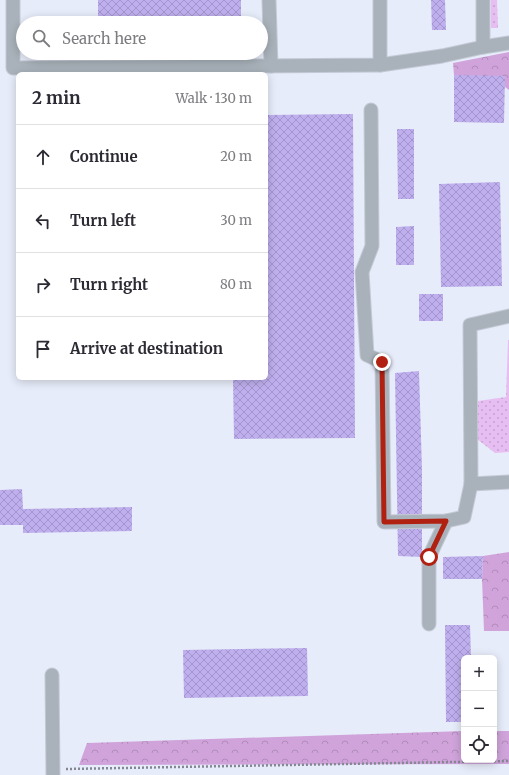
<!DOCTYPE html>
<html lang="en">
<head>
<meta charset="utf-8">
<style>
	body { margin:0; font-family:Merriweather,serif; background:#f2f2f3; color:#2b2b33 }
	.controls { position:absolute; right:12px; bottom:12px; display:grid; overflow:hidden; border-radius:6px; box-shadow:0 2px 10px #0003 }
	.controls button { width:36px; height:36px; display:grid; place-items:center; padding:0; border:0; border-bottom:1px solid #e1e1e2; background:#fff; color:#2b2b33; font:20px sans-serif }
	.stop { position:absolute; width:12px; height:12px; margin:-9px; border:3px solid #b02112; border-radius:50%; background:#fff }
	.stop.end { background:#b02112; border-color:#fff; box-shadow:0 1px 4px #0008 }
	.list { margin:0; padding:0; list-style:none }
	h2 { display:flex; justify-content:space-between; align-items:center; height:52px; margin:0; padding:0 16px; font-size:17px }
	h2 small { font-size:13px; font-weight:400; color:#7c7c81 }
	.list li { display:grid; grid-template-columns:26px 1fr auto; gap:12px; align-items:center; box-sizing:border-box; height:64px; padding:0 16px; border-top:1px solid #e1e1e2 }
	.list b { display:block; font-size:15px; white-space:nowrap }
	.list em { font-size:13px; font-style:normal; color:#7c7c81 }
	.icon { flex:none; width:22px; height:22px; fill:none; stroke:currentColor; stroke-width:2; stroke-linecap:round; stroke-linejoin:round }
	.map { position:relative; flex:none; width:509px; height:775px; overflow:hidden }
	.search { position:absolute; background:#fff; box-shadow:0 2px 10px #0003; left:16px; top:16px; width:252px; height:44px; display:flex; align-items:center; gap:10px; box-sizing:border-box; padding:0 14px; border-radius:22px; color:#7c7c81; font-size:15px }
	.panel { position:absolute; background:#fff; box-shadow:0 2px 10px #0003; left:16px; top:72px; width:252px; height:308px; border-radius:6px }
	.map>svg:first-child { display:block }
	.grass { fill:url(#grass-dots) }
	.forest { fill:url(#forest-crowns) }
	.building { fill:url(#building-cross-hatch) }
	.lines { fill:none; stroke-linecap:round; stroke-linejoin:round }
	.minor-casing { stroke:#c4c9d6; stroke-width:15 }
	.path { stroke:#828792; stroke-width:2.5; stroke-dasharray:2 2; stroke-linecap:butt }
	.minor { stroke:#a9b2ba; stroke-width:13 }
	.route { stroke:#b02112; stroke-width:5 }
</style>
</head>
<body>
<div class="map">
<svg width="509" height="775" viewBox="0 0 509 775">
	<defs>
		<pattern id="grass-dots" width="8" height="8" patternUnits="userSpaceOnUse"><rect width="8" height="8" fill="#e7bef1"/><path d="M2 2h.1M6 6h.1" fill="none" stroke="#c5a2ce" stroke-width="1.8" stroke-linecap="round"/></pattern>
		<pattern id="forest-crowns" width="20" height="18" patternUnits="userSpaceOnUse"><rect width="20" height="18" fill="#d0a4db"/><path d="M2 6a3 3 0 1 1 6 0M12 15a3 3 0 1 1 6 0" fill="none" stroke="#b18cbb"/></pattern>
		<pattern id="building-cross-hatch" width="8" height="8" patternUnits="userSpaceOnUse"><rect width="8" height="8" fill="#bfafef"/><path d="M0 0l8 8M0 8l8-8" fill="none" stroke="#a396cc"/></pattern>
	</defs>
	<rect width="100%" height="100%" fill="#e7ecfa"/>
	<g class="grass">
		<polygon points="491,0 497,0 498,28 491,28"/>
		<polygon points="508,340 509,340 509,452 495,453 477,439 478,401 506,397"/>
	</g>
	<g class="forest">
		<polygon points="509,52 509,90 505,87 454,75 453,63"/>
		<polygon points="509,552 509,631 484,631 482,579 483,556"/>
		<polygon points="464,731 464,760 494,760 494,731 509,731 509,764 79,765 87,743"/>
	</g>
	<g class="building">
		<rect x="98" y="0" width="143" height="23"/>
		<polygon points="431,0 445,0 446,30 432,30"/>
		<rect x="69" y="53" width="52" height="8"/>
		<polygon points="454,75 505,76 504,123 454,122"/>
		<polygon points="353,114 355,438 234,439 233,378 266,378 266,115"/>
		<polygon points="397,129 414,129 414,199 398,199"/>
		<polygon points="500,182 502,286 441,287 439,184"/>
		<polygon points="414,226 414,265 396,265 396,227"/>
		<rect x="419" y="294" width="24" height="27"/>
		<polygon points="419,371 422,470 422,557 398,556 395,373"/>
		<polygon points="22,489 23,509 132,507 132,531 23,533 23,525 0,525 0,490"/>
		<polygon points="483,556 482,579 443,579 443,557"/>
		<polygon points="445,625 470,625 471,658 464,658 464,722 446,722"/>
		<polygon points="307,648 308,696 184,698 183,650"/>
	</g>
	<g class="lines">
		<g class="minor-casing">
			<g id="minor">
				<polyline points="13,0 13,68 380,65 442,56 483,47 509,43"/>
				<polyline points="269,0 271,66"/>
				<polyline points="483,47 483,0"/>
				<polyline points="380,65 380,0"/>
				<polyline points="371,110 372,246 362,272 367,355 382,362 384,522 446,521 464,517 471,484"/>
				<polyline points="509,316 470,325 471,484 509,482"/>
				<polyline points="429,624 429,557 446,521"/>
				<polyline points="52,675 53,775"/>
			</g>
		</g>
		<polyline class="path" points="66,769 509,761"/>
		<use href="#minor" class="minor"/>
	</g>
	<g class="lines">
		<polyline class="route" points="382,362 384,522 446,521 429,557"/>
	</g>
</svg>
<div class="controls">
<button>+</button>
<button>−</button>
<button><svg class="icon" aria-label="locate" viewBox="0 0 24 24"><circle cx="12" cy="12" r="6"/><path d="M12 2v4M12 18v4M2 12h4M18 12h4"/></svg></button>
</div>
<div class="stop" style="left:429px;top:557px"></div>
<div class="stop end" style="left:382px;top:362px"></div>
<div class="search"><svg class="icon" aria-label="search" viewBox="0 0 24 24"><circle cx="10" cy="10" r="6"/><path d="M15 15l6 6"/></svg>Search here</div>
<section class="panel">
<h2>2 min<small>Walk · 130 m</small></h2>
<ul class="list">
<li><svg class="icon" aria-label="ahead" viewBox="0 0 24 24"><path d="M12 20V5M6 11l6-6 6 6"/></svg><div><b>Continue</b></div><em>20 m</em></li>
<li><svg class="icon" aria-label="left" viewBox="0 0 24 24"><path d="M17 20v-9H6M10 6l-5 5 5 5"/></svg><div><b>Turn left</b></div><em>30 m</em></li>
<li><svg class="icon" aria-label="right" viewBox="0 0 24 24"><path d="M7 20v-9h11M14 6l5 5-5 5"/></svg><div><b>Turn right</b></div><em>80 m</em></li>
<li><svg class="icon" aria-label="arrive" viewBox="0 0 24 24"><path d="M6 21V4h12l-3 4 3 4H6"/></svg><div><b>Arrive at destination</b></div></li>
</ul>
</section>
</div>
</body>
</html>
